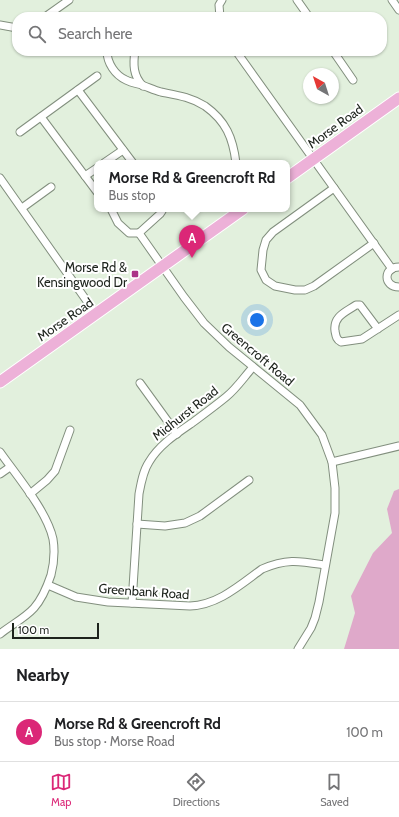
<!DOCTYPE html>
<html lang="en">
<head>
<meta charset="utf-8">
<style>
	body { margin:0; font-family:Cabin,sans-serif; background:#f2f2f2; color:#202124 }
	.compass { position:absolute; left:303px; top:68px; width:36px; height:36px; border-radius:50%; background:#fff; box-shadow:0 1px 3px #0004; rotate:321deg }
	.scale { position:absolute; left:12px; bottom:10px; width:87px; box-sizing:border-box; padding-left:4px; border:2px solid #1d231c; border-top:0; font-size:11px; line-height:14px; white-space:nowrap; color:#1d231c; -webkit-text-stroke:3px #fff; paint-order:stroke }
	.you { position:absolute; left:257px; top:320px; width:14px; height:14px; margin:-10px; border:3px solid #fff; border-radius:50%; background:#1a73e8; box-shadow:0 0 0 6px #1a73e833 }
	.badge { display:grid; place-items:center; width:26px; height:26px; border-radius:50%; background:#db2777; color:#fff; font-size:13px; font-weight:700 }
	.pin { position:absolute; translate:-50% -33px; filter:drop-shadow(0 1px 2px #0008) }
	.pin::after { content:''; position:absolute; top:21px; width:14px; height:12px; background:inherit; clip-path:polygon(0 0,100% 0,50% 100%) }
	.popup { position:absolute; left:94px; top:160px; width:196px; height:52px; box-sizing:border-box; display:grid; place-content:center; border-radius:8px; background:#fff; filter:drop-shadow(0 1px 3px #0005); font-size:13px; white-space:nowrap; color:#757577 }
	.popup b { font-size:15px; color:#202124 }
	.popup::after { content:''; position:absolute; left:50%; top:100%; margin-left:-8px; border:8px solid transparent; border-top-color:#fff }
	.list { margin:0; padding:0; list-style:none }
	h2 { display:flex; justify-content:space-between; align-items:center; height:52px; margin:0; padding:0 16px; font-size:17px }
	h2 small { font-size:13px; font-weight:400; color:#757577 }
	.list li { display:grid; grid-template-columns:26px 1fr auto; gap:12px; align-items:center; box-sizing:border-box; height:60px; padding:0 16px; border-top:1px solid #e0e0e0 }
	.list b { display:block; font-size:15px; white-space:nowrap }
	.list p { margin:0; font-size:13px; white-space:nowrap; color:#757577 }
	.list em { font-size:13px; font-style:normal; color:#757577 }
	.icon { flex:none; width:22px; height:22px; fill:none; stroke:currentColor; stroke-width:2; stroke-linecap:round; stroke-linejoin:round }
	.map { position:relative; flex:none; width:399px; height:649px; overflow:hidden }
	.search { position:absolute; background:#fff; box-shadow:0 1px 3px #0004; left:12px; right:12px; top:12px; height:44px; display:flex; align-items:center; gap:10px; box-sizing:border-box; padding:0 14px; border-radius:16px; color:#757577; font-size:15px }
	.sheet { height:112px; background:#fff }
	nav { display:flex; justify-content:space-around; align-items:center; box-sizing:border-box; height:56px; border-top:1px solid #e0e0e0; background:#fff; font-size:11px; color:#757577 }
	nav a { display:grid; justify-items:center; gap:2px }
	nav .on { color:#db2777 }
	.map>svg:first-child { display:block }
	.green { fill:#dfa9ca }
	.lines { fill:none; stroke-linecap:round; stroke-linejoin:round }
	.street-casing { stroke:#828f7e; stroke-width:9 }
	.primary-casing { stroke:#fff; stroke-width:13 }
	.street { stroke:#fff; stroke-width:7 }
	.primary { stroke:#edb1d8; stroke-width:11 }
	.poi-dot { fill:#ab3287; stroke:#fff; stroke-width:1.5 }
	.labels { text-anchor:middle; stroke-width:4; stroke-linejoin:round; paint-order:stroke }
	.street-label { font-size:13px; fill:#1d231c; stroke:#fff }
	.poi-label { font-size:13px; fill:#1d231c; stroke:#fff; text-anchor:end }
</style>
</head>
<body>
<div class="map">
<svg width="399" height="649" viewBox="0 0 399 649">
	<rect width="100%" height="100%" fill="#e2f0dd"/>
	<polygon class="green" points="399,489 399,649 344,649 355,613 351,596 373,553 392,533 387,509 394,491"/>
	<g class="lines">
		<g class="street-casing">
			<g id="street">
				<polyline points="297,0 309,17"/>
				<polyline points="392,0 399,10"/>
				<polyline points="45,17 69,0"/>
				<polyline points="220,17 219,5 222,0"/>
				<polyline points="0,25 17,28"/>
				<path d="M107,51C107,63 115,75 126,80C130,82 134,83 138,84C146,86 153,90 161,92C176,95 191,97 205,106C226,121 233,138 236,163"/>
				<path d="M135,51C133,64 133,76 143,86"/>
				<polyline points="236,51 392,269"/>
				<polyline points="333,51 353,80"/>
				<polyline points="78,90 133,163"/>
				<polyline points="41,117 97,192"/>
				<polyline points="20,132 97,76"/>
				<polyline points="104,163 123,150"/>
				<polyline points="85,176 97,168"/>
				<polyline points="0,178 96,314"/>
				<polyline points="334,188 273,232 266,240 263,250 261,270 266,280 275,286 295,290 305,290 314,286 374,243"/>
				<polyline points="22,208 51,187"/>
				<polyline points="111,209 118,223 129,233 139,233"/>
				<polyline points="139,233 184,297 204,323 229,347 300,405 322,435 332,462 335,488 335,513 319,602 315,618 311,628 298,649"/>
				<polyline points="139,233 160,214 162,211 163,209"/>
				<path d="M399,267C383,267 383,287 399,287"/>
				<path d="M378,329L360,305H356C346,312 333,316 335,331C336,336 336,339 341,342L362,339L399,315"/>
				<polyline points="140,383 177,434"/>
				<path d="M0,452C16,475 47,511 53,539C55,551 54,563 51,575C47,587 42,599 34,608C25,618 11,625 0,634"/>
				<polyline points="332,462 399,446"/>
				<polyline points="0,474 10,467"/>
				<polyline points="30,494 47,480 55,471 70,430"/>
				<polyline points="137,524 165,526 185,523 200,516 249,480"/>
				<path d="M48,585L76,597L108,602L190,606C218,605 240,585 262,569C287,558 300,561 325,565"/>
				<path d="M132,603L139,494C141,483 143,471 149,462C159,445 176,434 192,423C204,414 215,406 226,397C237,388 244,377 253,367"/>
			</g>
		</g>
		<g class="primary-casing">
			<g id="primary">
				<polyline points="287,178 399,98"/>
				<polyline points="0,382 243,209"/>
			</g>
		</g>
		<use href="#street" class="street"/>
		<use href="#primary" class="primary"/>
	</g>
	<rect class="poi-dot" x="131" y="270" width="8" height="8" rx="2"/>
	<g class="labels">
		<g class="street-label">
			<text transform="translate(335 126) rotate(-36)" y="5">Morse Road</text>
			<text transform="translate(65 319) rotate(-35)" y="5">Morse Road</text>
			<text transform="translate(258 354) rotate(40)" y="5">Greencroft Road</text>
			<text transform="translate(185 413) rotate(-38)" y="5">Midhurst Road</text>
			<text transform="translate(144 591) rotate(4)" y="5">Greenbank Road</text>
		</g>
		<g class="poi-label">
			<text x="127" y="272">Morse Rd &amp;<tspan x="127" dy="15">Kensingwood Dr</tspan></text>
		</g>
	</g>
</svg>
<svg class="compass" viewBox="-18 -18 36 36"><path d="M0-13l5 13h-10z" fill="#e53935"/><path d="M0 13l5-13h-10z" fill="#757577"/></svg>
<div class="scale">100 m</div>
<div class="you"></div>
<div class="pin badge" style="left:192px;top:258px">A</div>
<div class="popup"><b>Morse Rd &amp; Greencroft Rd</b>Bus stop</div>
<div class="search"><svg class="icon" aria-label="search" viewBox="0 0 24 24"><circle cx="10" cy="10" r="6"/><path d="M15 15l6 6"/></svg>Search here</div>
</div>
<section class="sheet">
<h2>Nearby<small></small></h2>
<ul class="list">
<li><span class="badge">A</span><div><b>Morse Rd &amp; Greencroft Rd</b><p>Bus stop · Morse Road</p></div><em>100 m</em></li>
</ul>
</section>
<nav>
<a class="on"><svg class="icon" aria-label="map" viewBox="0 0 24 24"><path d="M3 6l6-2 6 2 6-2v14l-6 2-6-2-6 2zM9 4v14M15 6v14"/></svg>Map</a>
<a><svg class="icon" aria-label="directions" viewBox="0 0 24 24"><path d="M12 3l9 9-9 9-9-9zM9 14v-3h6M13 9l2 2-2 2"/></svg>Directions</a>
<a><svg class="icon" aria-label="saved" viewBox="0 0 24 24"><path d="M7 4h10v16l-5-4-5 4z"/></svg>Saved</a>
</nav>
</body>
</html>
